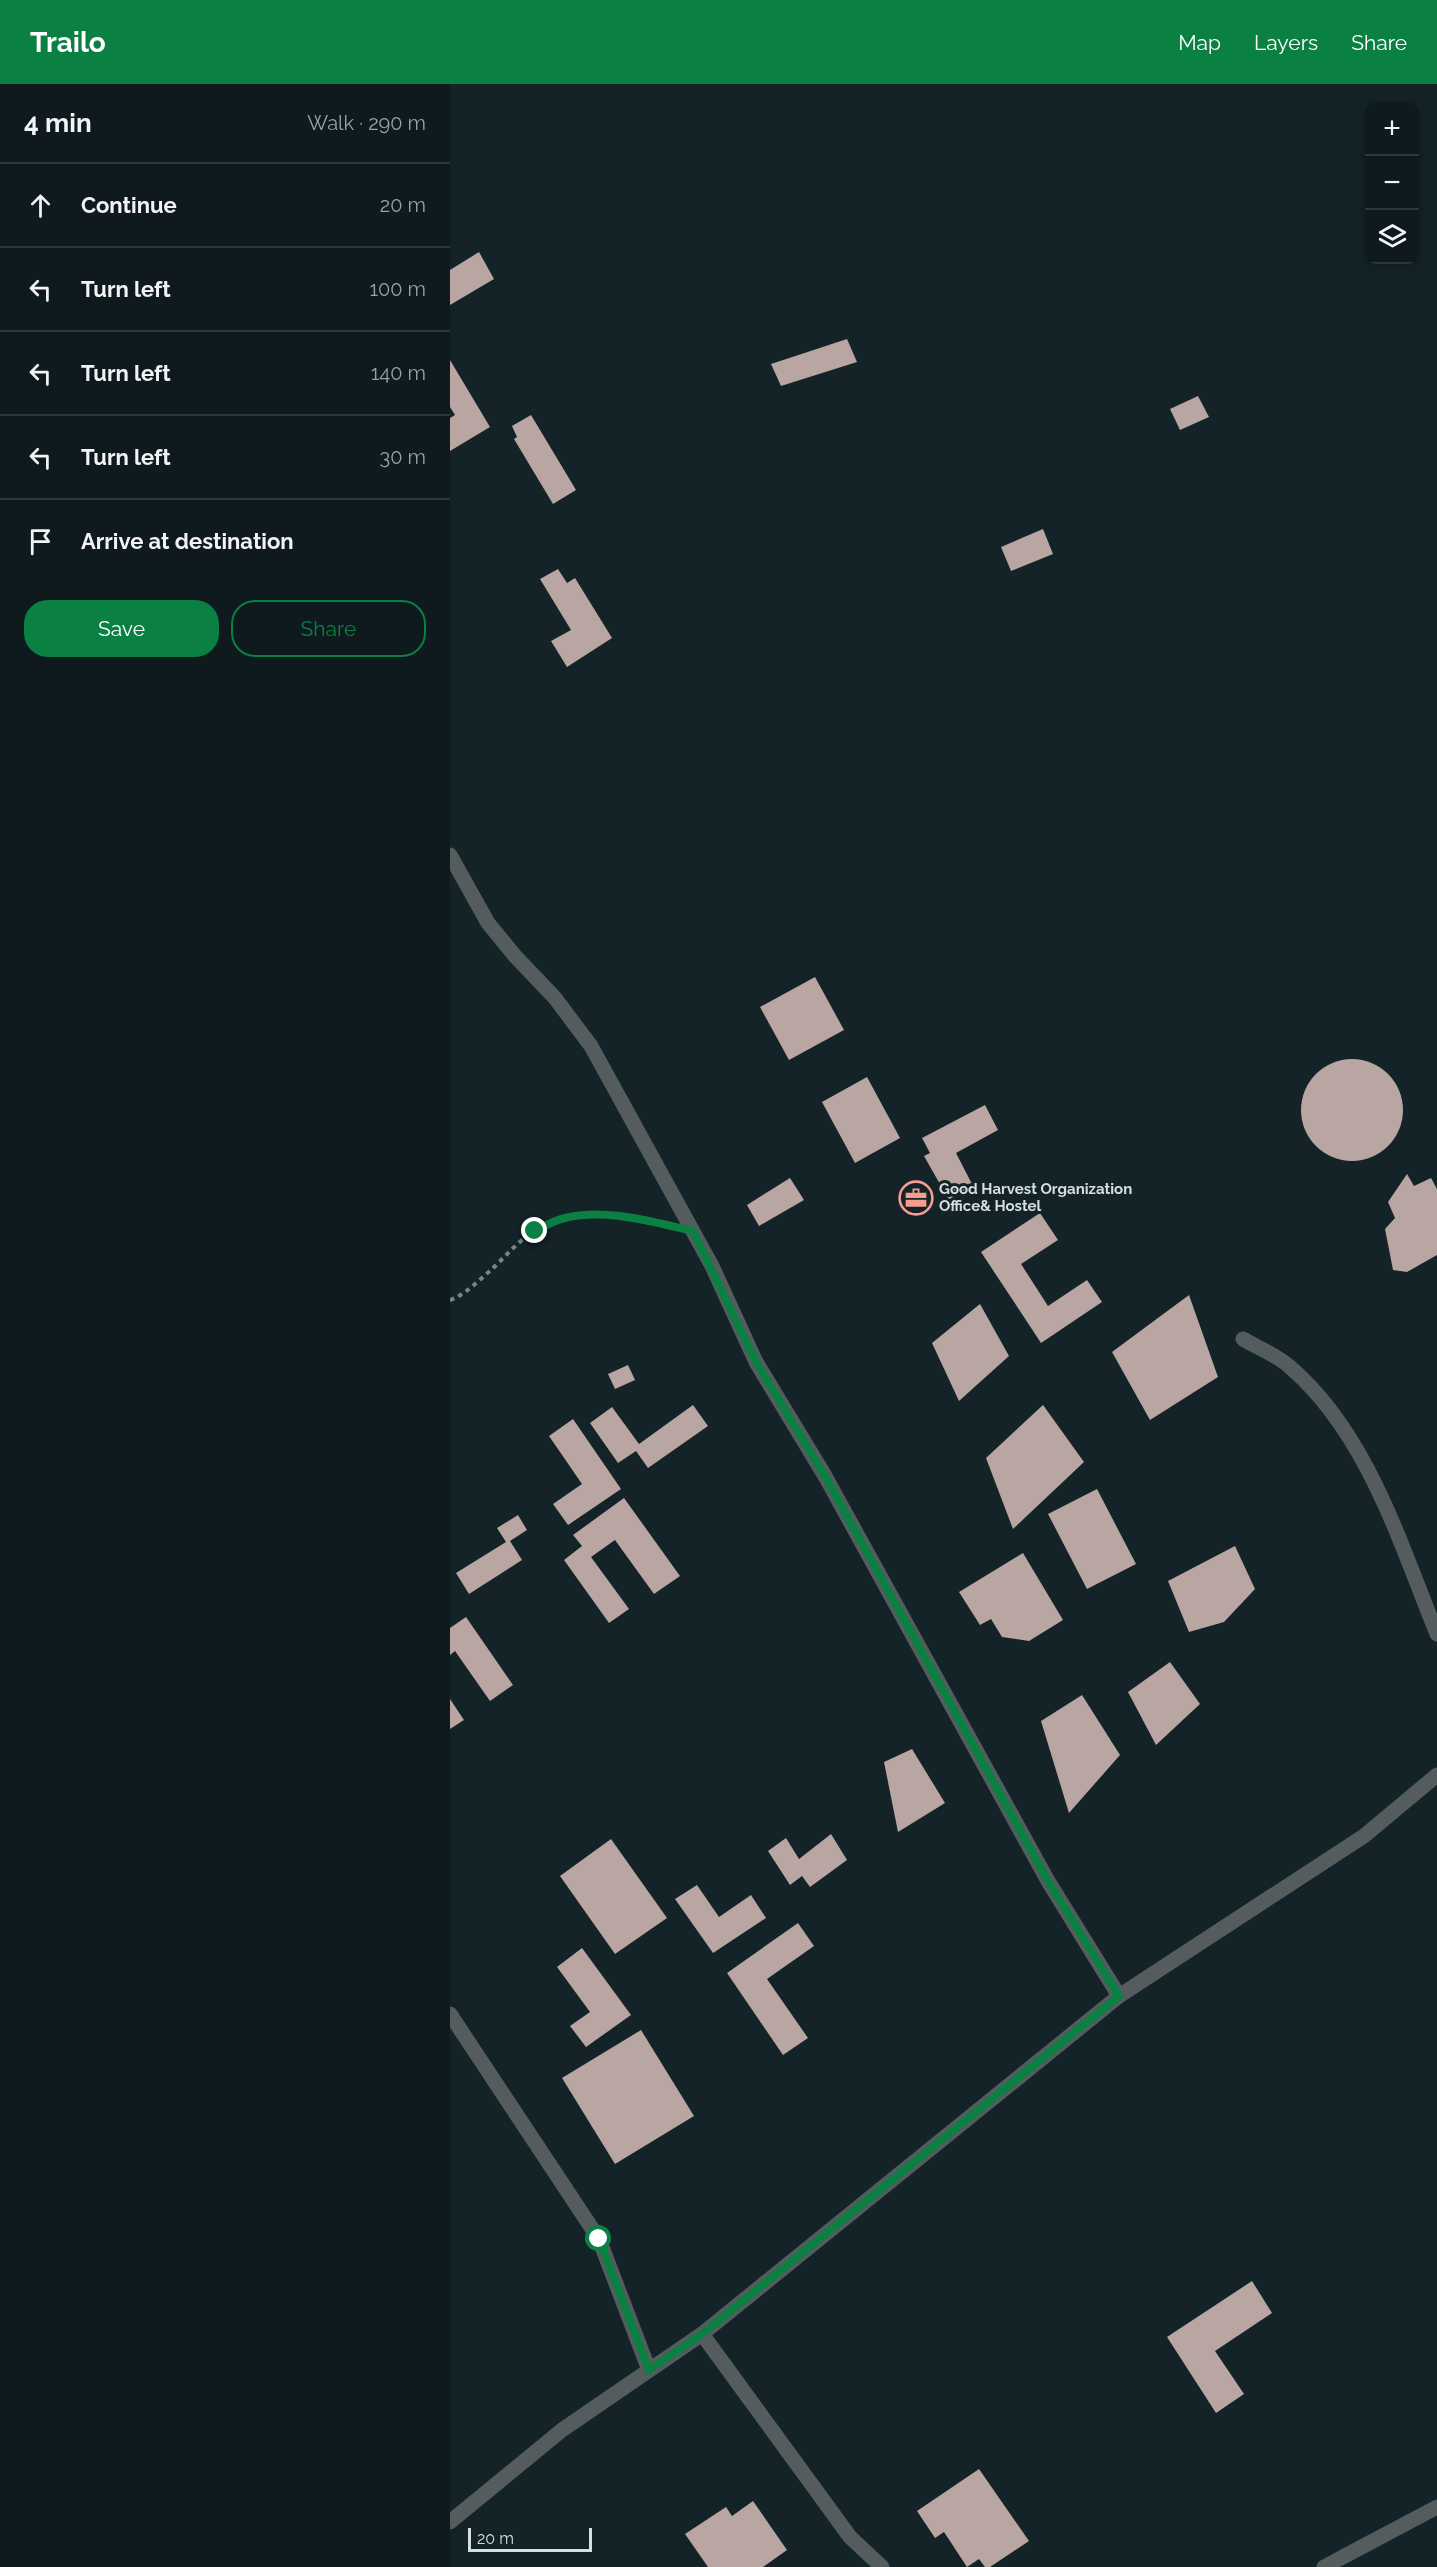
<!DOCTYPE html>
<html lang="en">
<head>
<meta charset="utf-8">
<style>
	body { margin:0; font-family:Raleway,sans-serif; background:#172326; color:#f1f3f6 }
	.controls { position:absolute; right:18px; top:18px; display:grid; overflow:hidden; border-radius:12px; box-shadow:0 3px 15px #0003 }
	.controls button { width:54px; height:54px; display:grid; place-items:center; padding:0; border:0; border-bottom:2px solid #2e383b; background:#0e1a1d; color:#f1f3f6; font:30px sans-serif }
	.scale { position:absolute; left:18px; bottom:15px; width:124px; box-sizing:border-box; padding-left:6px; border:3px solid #d5dfe1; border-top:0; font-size:16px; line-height:21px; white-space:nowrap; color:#d5dfe1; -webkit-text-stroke:4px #132327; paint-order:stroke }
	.stop { position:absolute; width:18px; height:18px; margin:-14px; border:4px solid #0b8043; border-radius:50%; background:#fff }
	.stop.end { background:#0b8043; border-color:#fff; box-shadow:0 2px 6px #0008 }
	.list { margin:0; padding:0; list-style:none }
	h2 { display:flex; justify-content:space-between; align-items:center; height:78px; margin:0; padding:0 24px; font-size:26px }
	h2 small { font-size:20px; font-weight:400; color:#9ba1a4 }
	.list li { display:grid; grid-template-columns:39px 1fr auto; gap:18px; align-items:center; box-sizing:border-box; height:84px; padding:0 24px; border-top:2px solid #2e383b }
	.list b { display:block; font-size:22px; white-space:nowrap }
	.list em { font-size:20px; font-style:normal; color:#9ba1a4 }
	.actions { display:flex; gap:12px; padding:18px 24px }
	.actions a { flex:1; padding:14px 0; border:2px solid #0b8043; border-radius:24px; text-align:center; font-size:21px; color:#0b8043 }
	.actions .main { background:#0b8043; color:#fff }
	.icon { flex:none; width:33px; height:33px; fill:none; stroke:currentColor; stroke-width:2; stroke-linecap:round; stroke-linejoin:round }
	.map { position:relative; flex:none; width:987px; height:2483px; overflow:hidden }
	header { display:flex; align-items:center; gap:36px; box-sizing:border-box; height:84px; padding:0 30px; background:#0b8043; color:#fff }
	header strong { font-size:28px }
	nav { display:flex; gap:33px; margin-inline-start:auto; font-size:21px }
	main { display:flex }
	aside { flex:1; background:#0e1a1d }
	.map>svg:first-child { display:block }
	.building { fill:#b9a5a2 }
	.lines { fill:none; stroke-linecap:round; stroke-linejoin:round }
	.path { stroke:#788588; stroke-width:4; stroke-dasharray:4.5 4.5; stroke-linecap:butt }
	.minor { stroke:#545c5e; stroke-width:15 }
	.route { stroke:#0b8043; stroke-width:8 }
	.labels { text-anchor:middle; stroke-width:6; stroke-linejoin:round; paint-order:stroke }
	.poi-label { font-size:15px; font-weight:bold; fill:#d5dfe1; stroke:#132327; text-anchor:start }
</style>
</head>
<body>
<header>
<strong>Trailo</strong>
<nav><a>Map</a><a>Layers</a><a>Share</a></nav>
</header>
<main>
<aside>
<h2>4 min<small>Walk · 290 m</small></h2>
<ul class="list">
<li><svg class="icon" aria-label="ahead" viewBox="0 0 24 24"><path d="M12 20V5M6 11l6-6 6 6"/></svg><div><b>Continue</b></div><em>20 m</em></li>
<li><svg class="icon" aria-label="left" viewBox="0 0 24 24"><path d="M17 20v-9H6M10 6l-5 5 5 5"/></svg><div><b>Turn left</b></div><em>100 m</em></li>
<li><svg class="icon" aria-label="left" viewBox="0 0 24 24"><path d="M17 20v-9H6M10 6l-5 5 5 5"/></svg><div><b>Turn left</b></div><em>140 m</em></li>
<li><svg class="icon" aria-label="left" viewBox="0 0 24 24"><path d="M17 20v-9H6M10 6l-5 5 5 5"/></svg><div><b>Turn left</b></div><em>30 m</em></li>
<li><svg class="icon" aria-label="arrive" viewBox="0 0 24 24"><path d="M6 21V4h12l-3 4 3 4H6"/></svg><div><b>Arrive at destination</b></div></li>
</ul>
<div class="actions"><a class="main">Save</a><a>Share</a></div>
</aside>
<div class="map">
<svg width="987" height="2483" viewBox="0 0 987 2483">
	<rect width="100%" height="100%" fill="#132327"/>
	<g class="building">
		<polygon points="29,168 44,195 0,221 0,186"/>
		<polygon points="397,255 407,278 331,302 321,280"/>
		<polygon points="0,276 40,343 0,367 0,334 5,331 0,323"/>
		<polygon points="748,312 759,333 730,346 720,325"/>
		<polygon points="81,331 126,406 103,420 64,355 67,353 62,342"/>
		<polygon points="593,445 603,470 561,487 551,463"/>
		<polygon points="108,485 117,499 125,494 162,554 117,583 101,557 121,546 90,495"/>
		<polygon points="365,893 394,946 339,976 310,923"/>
		<circle cx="902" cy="1026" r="51"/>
		<polygon points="417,993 450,1054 405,1079 372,1018"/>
		<polygon points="535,1021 548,1046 506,1069 524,1104 499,1116 474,1072 480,1069 472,1054"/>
		<polygon points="957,1090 964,1102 981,1094 987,1105 987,1171 957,1188 943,1186 935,1145 945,1134 938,1118"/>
		<polygon points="340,1094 354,1116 309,1142 297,1121"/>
		<polygon points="590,1129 608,1156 571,1180 598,1222 637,1196 652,1218 591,1259 531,1168"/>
		<polygon points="739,1211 768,1293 700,1336 662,1268"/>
		<polygon points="530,1220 559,1272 509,1317 482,1259"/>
		<polygon points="178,1281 185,1296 165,1305 158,1290"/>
		<polygon points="243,1321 258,1342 198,1384 186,1367 168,1379 140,1339 162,1323 189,1360"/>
		<polygon points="593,1321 634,1378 563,1445 536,1374"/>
		<polygon points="123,1335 171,1405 118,1441 103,1420 132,1400 99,1352"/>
		<polygon points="647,1405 686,1480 637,1505 598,1430"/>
		<polygon points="174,1414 230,1492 204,1510 165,1456 141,1473 179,1525 159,1539 114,1476 132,1462 123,1451"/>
		<polygon points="68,1431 77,1446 60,1457 72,1476 19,1510 6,1489 56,1458 47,1444"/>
		<polygon points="785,1462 805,1505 774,1538 739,1548 718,1497"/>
		<polygon points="573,1469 613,1536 579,1557 552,1553 541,1535 530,1541 509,1508"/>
		<polygon points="16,1533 63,1601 40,1617 5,1567 0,1571 0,1544"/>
		<polygon points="720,1578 750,1620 706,1661 678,1608"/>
		<polygon points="632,1611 670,1671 619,1729 591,1637"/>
		<polygon points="0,1615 14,1636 0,1645"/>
		<polygon points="462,1665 495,1719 448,1748 434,1678"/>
		<polygon points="381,1750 397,1776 360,1803 352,1792 340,1801 318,1767 336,1754 349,1775"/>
		<polygon points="161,1755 217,1834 165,1870 110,1792"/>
		<polygon points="247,1801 269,1833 301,1811 316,1834 263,1869 225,1815"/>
		<polygon points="348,1839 364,1862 317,1895 358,1954 333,1971 277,1889"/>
		<polygon points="132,1864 181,1931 136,1963 120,1942 140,1928 107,1883"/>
		<polygon points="191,1946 244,2032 165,2080 112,1994"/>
		<polygon points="802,2197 822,2229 765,2267 794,2310 766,2329 717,2253"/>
		<polygon points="529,2385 579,2457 540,2483 535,2483 529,2475 517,2483 494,2448 485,2454 467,2427"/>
		<polygon points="303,2417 337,2466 313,2483 258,2483 235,2450 276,2423 282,2432"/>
	</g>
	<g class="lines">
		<path class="path" d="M0,1216C15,1211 29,1196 41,1186C55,1173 70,1155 86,1146C123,1125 164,1130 204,1138"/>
		<g class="minor">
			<polyline points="0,771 38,839 65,872 105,914 141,962 262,1182 306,1278 375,1392 598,1797 669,1912"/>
			<path d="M793,1255C808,1264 827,1271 840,1283C917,1349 950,1459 987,1550"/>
			<polyline points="0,1930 149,2155 199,2286"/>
			<polyline points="252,2250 400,2453 432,2483"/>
			<polyline points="0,2438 112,2346 252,2250 669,1912 914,1752 987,1691"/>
			<polyline points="874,2483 987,2423"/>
		</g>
	</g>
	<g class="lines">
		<path class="route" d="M85,1147C94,1142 105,1136 115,1134C156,1124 202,1138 243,1147L306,1278L375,1392L598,1797L669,1912L252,2250L199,2286L149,2155"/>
	</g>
	<defs>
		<g id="office-ring" transform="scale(1.725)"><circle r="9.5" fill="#132327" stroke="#f59d8f" stroke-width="1.5"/><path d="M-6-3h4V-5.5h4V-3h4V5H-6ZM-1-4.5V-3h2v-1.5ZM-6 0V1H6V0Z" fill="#f59d8f"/></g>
	</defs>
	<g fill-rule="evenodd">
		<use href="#office-ring" x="466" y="1114"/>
	</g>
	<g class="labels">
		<g class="poi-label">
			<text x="489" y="1110">Good Harvest Organization<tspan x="489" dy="17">Office&amp; Hostel</tspan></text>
		</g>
	</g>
</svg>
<div class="controls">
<button>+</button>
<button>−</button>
<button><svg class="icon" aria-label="layers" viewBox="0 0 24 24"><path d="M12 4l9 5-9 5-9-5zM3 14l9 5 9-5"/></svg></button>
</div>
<div class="scale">20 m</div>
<div class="stop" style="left:149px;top:2155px"></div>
<div class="stop end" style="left:85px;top:1147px"></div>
</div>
</main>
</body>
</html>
